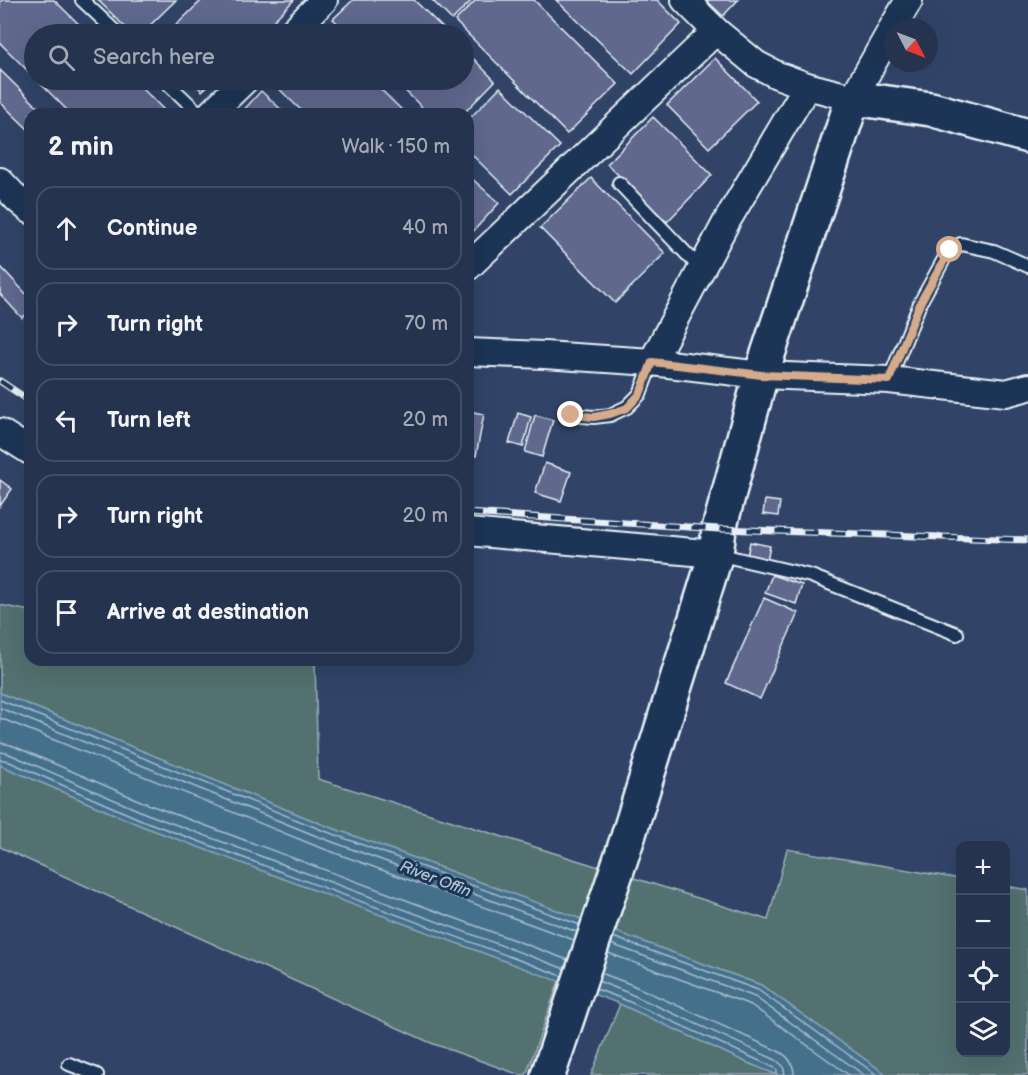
<!DOCTYPE html>
<html lang="en">
<head>
<meta charset="utf-8">
<style>
	body { margin:0; font-family:"Balsamiq Sans",sans-serif; background:#2d3b55; color:#f1f3f6 }
	.controls { position:absolute; right:18px; bottom:18px; display:grid; overflow:hidden; border-radius:12px; box-shadow:0 6px 24px #0002 }
	.controls button { width:54px; height:54px; display:grid; place-items:center; padding:0; border:0; border-bottom:2px solid #424e66; background:#25334e; color:#f1f3f6; font:30px sans-serif }
	.compass { position:absolute; left:884px; top:18px; width:54px; height:54px; border-radius:50%; background:#25334e; box-shadow:0 6px 24px #0002; rotate:132deg }
	.stop { position:absolute; width:18px; height:18px; margin:-14px; border:4px solid #d6ab8b; border-radius:50%; background:#fff }
	.stop.end { background:#d6ab8b; border-color:#fff; box-shadow:0 2px 6px #0008 }
	.list { margin:0; padding:0; list-style:none }
	h2 { display:flex; justify-content:space-between; align-items:center; height:78px; margin:0; padding:0 24px; font-size:26px }
	h2 small { font-size:20px; font-weight:400; color:#a3aab6 }
	.list li { display:grid; grid-template-columns:39px 1fr auto; gap:18px; align-items:center; box-sizing:border-box; height:84px; margin:0 12px 12px; padding:0 12px; border:2px solid #424e66; border-radius:18px }
	.list b { display:block; font-size:22px; white-space:nowrap }
	.list em { font-size:20px; font-style:normal; color:#a3aab6 }
	.icon { flex:none; width:33px; height:33px; fill:none; stroke:currentColor; stroke-width:2; stroke-linecap:round; stroke-linejoin:round }
	.map { position:relative; flex:none; width:1028px; height:1075px; overflow:hidden }
	.search { position:absolute; background:#25334e; box-shadow:0 6px 24px #0002; left:24px; top:24px; width:450px; height:66px; display:flex; align-items:center; gap:15px; box-sizing:border-box; padding:0 21px; border-radius:33px; color:#a3aab6; font-size:22px }
	.panel { position:absolute; background:#25334e; box-shadow:0 6px 24px #0002; left:24px; top:108px; width:450px; height:558px; border-radius:18px }
	.map>svg:first-child { display:block }
	.green { fill:#527170; stroke:#9db1b4; stroke-width:1.5 }
	.water { fill:#456f8c; stroke:#86a3b7; stroke-width:1.5 }
	.lines { fill:none; stroke-linecap:round; stroke-linejoin:round }
	.shore { stroke:#a7bdcd; stroke-width:1.5 }
	.building { fill:#60678e; stroke:#e8f1f8; stroke-width:1.5 }
	.lane-casing { stroke:#e8f1f8; stroke-width:16 }
	.street-casing { stroke:#e8f1f8; stroke-width:30 }
	.secondary-casing { stroke:#e8f1f8; stroke-width:38 }
	.lane { stroke:#1d3557; stroke-width:12 }
	.street { stroke:#1d3557; stroke-width:26 }
	.secondary { stroke:#1d3557; stroke-width:33 }
	.rail-casing { stroke:#e8f1f8; stroke-width:7 }
	.rail { stroke:#1d3557; stroke-width:4.5; stroke-dasharray:14; stroke-linecap:butt }
	.route { stroke:#d6ab8b; stroke-width:8 }
	.labels { text-anchor:middle; stroke-width:6; stroke-linejoin:round; paint-order:stroke }
	.water-label { font-size:16px; font-style:italic; fill:#afc4d2; stroke:#1d3557 }
</style>
</head>
<body>
<div class="map">
<svg width="1028" height="1075" viewBox="0 0 1028 1075">
	<rect width="100%" height="100%" fill="#314468"/>
	<filter id="ink" filterUnits="userSpaceOnUse"><feTurbulence type="fractalNoise" baseFrequency=".0167" numOctaves="2"/><feDisplacementMap in="SourceGraphic" scale="12" xChannelSelector="R" yChannelSelector="G"/><feConvolveMatrix kernelMatrix="1 2 1 2 8 2 1 2 1" color-interpolation-filters="sRGB"/></filter>
	<g filter="url(#ink)">
		<g class="green">
			<polygon points="0,605 30,611 30,660 304,660 315,662 318,779 768,920 787,849 960,879 960,1052 1006,1052 1006,886 1028,890 1028,1075 887,1075 761,985 324,825 0,693"/>
			<polygon points="0,765 142,826 559,981 526,1075 520,1075 431,1043 0,847"/>
			<polygon points="620,1004 748,1063 778,1075 591,1075"/>
		</g>
		<polygon class="water" points="0,693 324,825 761,985 887,1075 778,1075 748,1063 620,1004 142,826 0,765"/>
		<g class="lines">
			<g class="shore">
				<polyline points="0,700 322,830 580,925"/>
				<polyline points="0,708 319,837 577,932"/>
				<polyline points="0,718 316,846 574,940"/>
				<polyline points="0,743 11,745 150,805 568,960"/>
				<polyline points="0,752 7,753 147,814 565,969"/>
				<polyline points="0,760 5,760 144,821 562,976"/>
				<polyline points="613,937 758,990 877,1075"/>
				<polyline points="611,944 755,997 864,1075"/>
				<polyline points="608,953 751,1005 849,1075"/>
				<path d="M601,973L630,984L780,1052C789,1057 794,1064 794,1075"/>
				<polyline points="598,981 626,992 776,1060 783,1066 785,1075"/>
				<polyline points="596,989 623,999 773,1067 777,1070 777,1075"/>
			</g>
		</g>
		<g class="building">
			<polygon points="2,0 54,0 89,34 34,34 34,77 0,43 0,2"/>
			<polygon points="98,0 176,0 141,34 132,34"/>
			<polygon points="202,0 294,0 260,34 167,34"/>
			<polygon points="353,0 414,0 449,34 349,34 333,19"/>
			<polygon points="432,0 472,0 452,20"/>
			<polygon points="476,0 534,0 618,84 567,134 455,21"/>
			<polygon points="556,0 657,0 681,24 633,74"/>
			<polygon points="706,0 738,0 723,16"/>
			<polygon points="464,49 495,81 463,114 429,114 394,80 464,80"/>
			<polygon points="715,58 757,101 709,148 667,105"/>
			<polygon points="0,70 45,114 30,114 30,131 0,102"/>
			<polygon points="37,80 134,80 168,114 71,114"/>
			<polygon points="191,80 214,80 202,91"/>
			<polygon points="278,80 371,80 406,114 305,114 274,84"/>
			<polygon points="500,87 560,146 512,194 468,151 468,120"/>
			<polygon points="261,91 286,114 240,114"/>
			<polygon points="653,117 712,175 667,222 607,164"/>
			<polygon points="468,175 499,203 468,237"/>
			<polygon points="591,178 665,253 615,303 540,228"/>
			<polygon points="2,268 30,298 30,311 22,318 0,294 0,269"/>
			<polygon points="468,411 484,414 476,456 468,455"/>
			<polygon points="518,413 531,417 523,447 509,443"/>
			<polygon points="535,415 553,420 542,457 525,452"/>
			<polygon points="545,463 571,472 561,501 535,493"/>
			<polygon points="0,480 12,489 0,506"/>
			<polygon points="765,500 780,502 778,516 763,514"/>
			<polygon points="750,542 770,546 767,561 747,556"/>
			<polygon points="772,575 802,585 796,604 765,593"/>
			<polygon points="764,598 798,613 760,699 726,683"/>
		</g>
		<g class="lines">
			<g class="lane-casing">
				<g id="lane">
					<polyline points="82,0 118,34"/>
					<polyline points="164,80 200,114"/>
					<polyline points="619,183 701,269"/>
					<polyline points="889,380 921,301 949,250 961,244 994,251 1028,266"/>
					<polyline points="571,415 594,417 610,415 627,407 640,394 652,362"/>
					<polyline points="717,554 811,576 957,634"/>
					<polyline points="69,1064 97,1075"/>
				</g>
			</g>
			<g class="street-casing">
				<g id="street">
					<polyline points="685,0 716,31 756,64 777,75 807,86 853,98 893,27"/>
					<polyline points="893,27 909,0"/>
					<polyline points="290,34 324,0"/>
					<polyline points="210,114 245,80"/>
					<polyline points="0,181 18,200 30,210"/>
					<polyline points="468,267 716,31"/>
					<polyline points="468,352 544,355 652,362 761,375 889,380 1006,393 1028,387"/>
					<polyline points="652,362 728,219 807,86"/>
					<polyline points="0,432 30,451"/>
					<polyline points="468,532 716,554"/>
				</g>
			</g>
			<g class="secondary-casing">
				<polyline id="secondary" points="548,1075 628,837 716,554 719,529 761,375 853,98 931,109 1028,136"/>
			</g>
			<use href="#lane" class="lane"/>
			<use href="#street" class="street"/>
			<use href="#secondary" class="secondary"/>
			<g class="rail-casing">
				<g id="rail">
					<polyline points="0,381 30,401"/>
					<polyline points="468,513 719,529 1028,540"/>
				</g>
			</g>
			<use href="#rail" class="rail"/>
		</g>
	</g>
	<g class="lines" filter="url(#ink)">
		<polyline class="route" points="571,415 594,417 610,414 627,408 640,394 652,362 762,375 889,380 921,301 950,250"/>
	</g>
	<g class="labels">
		<g class="water-label">
			<text transform="translate(436 878) rotate(21)" y="6">River Offin</text>
		</g>
	</g>
</svg>
<div class="controls">
<button>+</button>
<button>−</button>
<button><svg class="icon" aria-label="locate" viewBox="0 0 24 24"><circle cx="12" cy="12" r="6"/><path d="M12 2v4M12 18v4M2 12h4M18 12h4"/></svg></button>
<button><svg class="icon" aria-label="layers" viewBox="0 0 24 24"><path d="M12 4l9 5-9 5-9-5zM3 14l9 5 9-5"/></svg></button>
</div>
<svg class="compass" viewBox="-18 -18 36 36"><path d="M0-13l5 13h-10z" fill="#e53935"/><path d="M0 13l5-13h-10z" fill="#a3aab6"/></svg>
<div class="stop" style="left:950px;top:250px"></div>
<div class="stop end" style="left:571px;top:415px"></div>
<div class="search"><svg class="icon" aria-label="search" viewBox="0 0 24 24"><circle cx="10" cy="10" r="6"/><path d="M15 15l6 6"/></svg>Search here</div>
<section class="panel">
<h2>2 min<small>Walk · 150 m</small></h2>
<ul class="list">
<li><svg class="icon" aria-label="ahead" viewBox="0 0 24 24"><path d="M12 20V5M6 11l6-6 6 6"/></svg><div><b>Continue</b></div><em>40 m</em></li>
<li><svg class="icon" aria-label="right" viewBox="0 0 24 24"><path d="M7 20v-9h11M14 6l5 5-5 5"/></svg><div><b>Turn right</b></div><em>70 m</em></li>
<li><svg class="icon" aria-label="left" viewBox="0 0 24 24"><path d="M17 20v-9H6M10 6l-5 5 5 5"/></svg><div><b>Turn left</b></div><em>20 m</em></li>
<li><svg class="icon" aria-label="right" viewBox="0 0 24 24"><path d="M7 20v-9h11M14 6l5 5-5 5"/></svg><div><b>Turn right</b></div><em>20 m</em></li>
<li><svg class="icon" aria-label="arrive" viewBox="0 0 24 24"><path d="M6 21V4h12l-3 4 3 4H6"/></svg><div><b>Arrive at destination</b></div></li>
</ul>
</section>
</div>
</body>
</html>
